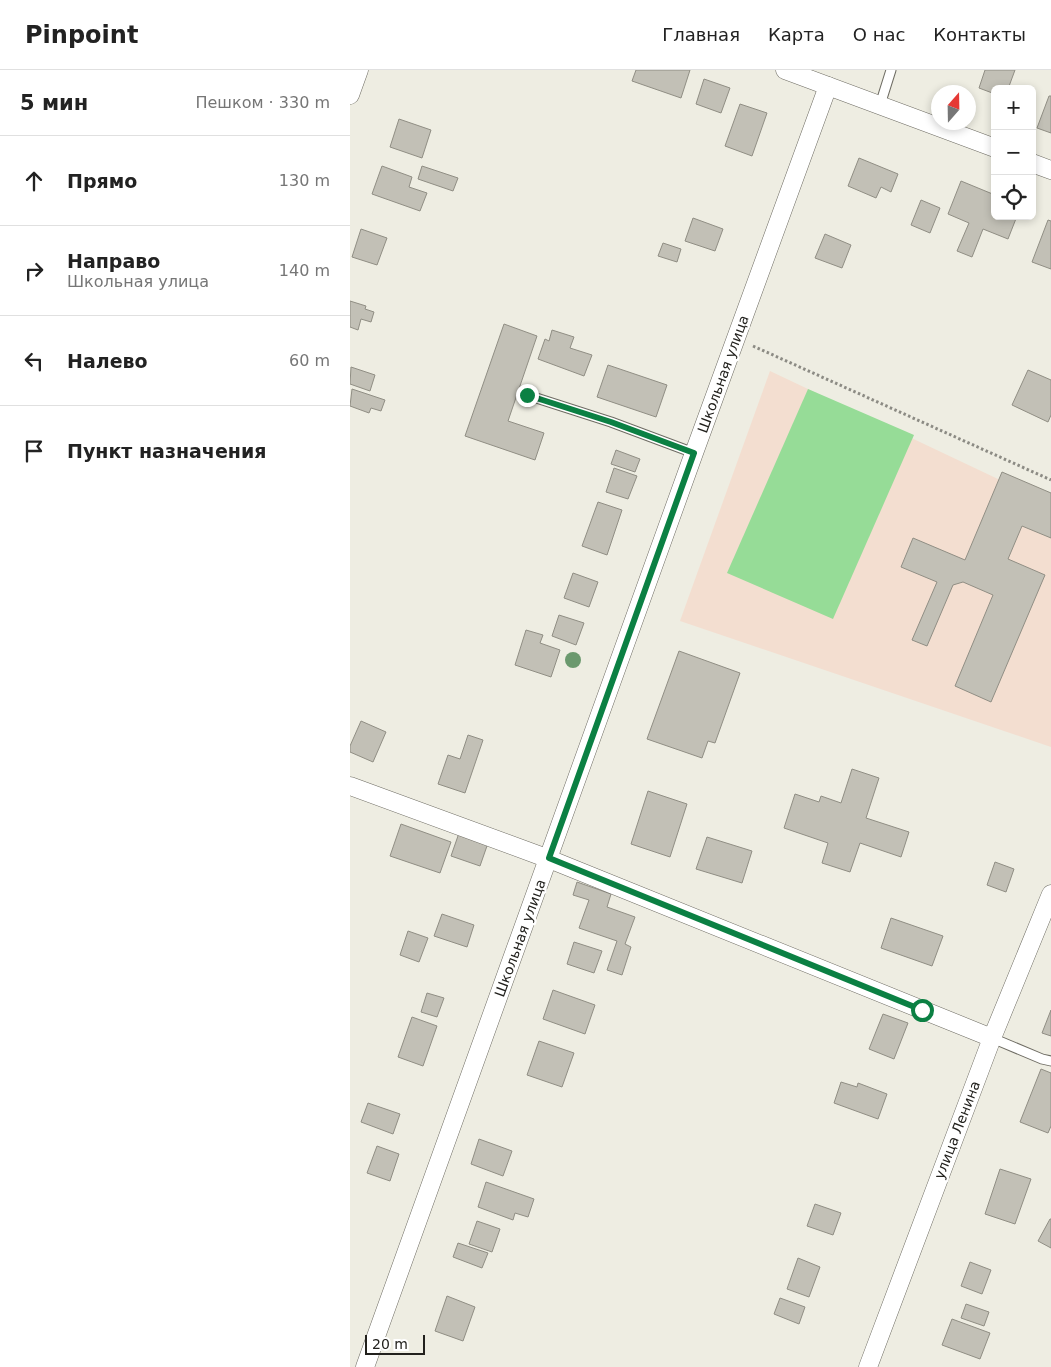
<!DOCTYPE html>
<html lang="ru">
<head>
<meta charset="utf-8">
<style>
	body { margin:0; font-family:"DejaVu Sans",sans-serif; background:#f2f2f2; color:#222 }
	.controls { position:absolute; right:15px; top:15px; display:grid; overflow:hidden; border-radius:8px; box-shadow:0 2px 8px #0003 }
	.controls button { width:45px; height:45px; display:grid; place-items:center; padding:0; border:0; border-bottom:1px solid #e0e0e0; background:#fff; color:#222; font:25px sans-serif }
	.compass { position:absolute; left:581px; top:15px; width:45px; height:45px; border-radius:50%; background:#fff; box-shadow:0 2px 8px #0003; rotate:20deg }
	.scale { position:absolute; left:15px; bottom:12px; width:60px; box-sizing:border-box; padding-left:5px; border:2px solid #22211d; border-top:0; font-size:14px; line-height:18px; white-space:nowrap; color:#22211d; -webkit-text-stroke:4px #fff; paint-order:stroke }
	.stop { position:absolute; width:15px; height:15px; margin:-11px; border:4px solid #0b8043; border-radius:50%; background:#fff }
	.stop.end { background:#0b8043; border-color:#fff; box-shadow:0 1px 5px #0008 }
	.list { margin:0; padding:0; list-style:none }
	h2 { display:flex; justify-content:space-between; align-items:center; height:65px; margin:0; padding:0 20px; font-size:21px }
	h2 small { font-size:16px; font-weight:400; color:#767676 }
	.list li { display:grid; grid-template-columns:32px 1fr auto; gap:15px; align-items:center; box-sizing:border-box; height:90px; padding:0 20px; border-top:1px solid #e0e0e0 }
	.list b { display:block; font-size:19px; white-space:nowrap }
	.list p { margin:0; font-size:16px; white-space:nowrap; color:#767676 }
	.list em { font-size:16px; font-style:normal; color:#767676 }
	.icon { flex:none; width:28px; height:28px; fill:none; stroke:currentColor; stroke-width:2; stroke-linecap:round; stroke-linejoin:round }
	.map { position:relative; flex:none; width:701px; height:1297px; overflow:hidden }
	header { display:flex; align-items:center; gap:30px; box-sizing:border-box; height:70px; padding:0 25px; background:#fff; border-bottom:1px solid #e0e0e0 }
	header strong { font-size:24px }
	nav { display:flex; gap:28px; margin-inline-start:auto; font-size:18px }
	main { display:flex }
	aside { flex:1; background:#fff }
	.map>svg:first-child { display:block }
	.education { fill:#f3ded0 }
	.green { fill:#96dc97 }
	.building { fill:#c2c0b6; stroke:#908e84 }
	.lines { fill:none; stroke-linecap:round; stroke-linejoin:round }
	.lane-casing { stroke:#6e6c63; stroke-width:11 }
	.street-casing { stroke:#6e6c63; stroke-width:19 }
	.path { stroke:#8c8b84; stroke-width:3; stroke-dasharray:2.5 2.5; stroke-linecap:butt }
	.lane { stroke:#fff; stroke-width:9 }
	.street { stroke:#fff; stroke-width:18 }
	.tree { fill:#6b996e }
	.route { stroke:#0b8043; stroke-width:6 }
	.labels { text-anchor:middle; stroke-width:4.5; stroke-linejoin:round; paint-order:stroke }
	.street-label { font-size:14px; fill:#22211d; stroke:#fff }
</style>
</head>
<body>
<header>
<strong>Pinpoint</strong>
<nav><a>Главная</a><a>Карта</a><a>О нас</a><a>Контакты</a></nav>
</header>
<main>
<aside>
<h2>5 мин<small>Пешком · 330 m</small></h2>
<ul class="list">
<li><svg class="icon" aria-label="ahead" viewBox="0 0 24 24"><path d="M12 20V5M6 11l6-6 6 6"/></svg><div><b>Прямо</b></div><em>130 m</em></li>
<li><svg class="icon" aria-label="right" viewBox="0 0 24 24"><path d="M7 20v-9h11M14 6l5 5-5 5"/></svg><div><b>Направо</b><p>Школьная улица</p></div><em>140 m</em></li>
<li><svg class="icon" aria-label="left" viewBox="0 0 24 24"><path d="M17 20v-9H6M10 6l-5 5 5 5"/></svg><div><b>Налево</b></div><em>60 m</em></li>
<li><svg class="icon" aria-label="arrive" viewBox="0 0 24 24"><path d="M6 21V4h12l-3 4 3 4H6"/></svg><div><b>Пункт назначения</b></div></li>
</ul>
</aside>
<div class="map">
<svg width="701" height="1297" viewBox="0 0 701 1297">
	<rect width="100%" height="100%" fill="#eeede2"/>
	<polygon class="education" points="420,301 701,434 701,677 330,551"/>
	<polygon class="green" points="458,319 564,365 483,549 377,503"/>
	<g class="building">
		<polygon points="286,0 340,0 331,28 282,11"/>
		<polygon points="635,0 665,0 658,19 645,19 645,24 629,18"/>
		<polygon points="354,9 380,18 371,43 346,34"/>
		<polygon points="699,26 701,26 701,63 687,58"/>
		<polygon points="390,34 417,43 402,86 375,76"/>
		<polygon points="49,49 81,60 72,88 40,77"/>
		<polygon points="509,88 548,104 541,122 531,117 526,128 498,116"/>
		<polygon points="32,96 62,107 59,117 77,123 70,141 22,124"/>
		<polygon points="72,96 108,108 103,121 68,109"/>
		<polygon points="611,111 645,125 645,146 667,146 658,169 633,159 622,187 607,181 619,153 598,144"/>
		<polygon points="571,130 590,138 580,163 561,155"/>
		<polygon points="343,148 373,159 365,181 335,171"/>
		<polygon points="698,150 701,151 701,199 682,192"/>
		<polygon points="11,159 37,168 27,195 2,187"/>
		<polygon points="475,164 501,175 492,198 465,188"/>
		<polygon points="313,173 331,179 327,192 308,186"/>
		<polygon points="0,231 16,236 15,239 24,242 21,252 11,249 8,260 0,257"/>
		<polygon points="154,254 187,266 158,351 194,363 185,390 115,366"/>
		<polygon points="202,260 224,267 220,278 242,285 234,306 188,289 195,269 199,271"/>
		<polygon points="258,295 317,315 306,347 247,327"/>
		<polygon points="1,297 25,305 20,321 0,314"/>
		<polygon points="678,300 701,310 701,345 698,352 662,335"/>
		<polygon points="2,319 35,330 31,341 21,338 19,343 0,336"/>
		<polygon points="266,380 290,389 285,402 261,394"/>
		<polygon points="264,398 287,406 278,429 256,422"/>
		<polygon points="652,402 701,423 701,468 672,456 658,489 695,505 641,632 605,616 643,525 613,512 603,515 577,576 562,570 587,512 551,497 563,468 615,490"/>
		<polygon points="248,432 272,440 257,485 232,476"/>
		<polygon points="223,503 248,512 239,537 214,528"/>
		<polygon points="209,545 234,553 226,575 202,566"/>
		<polygon points="176,560 193,565 190,573 210,580 201,607 165,595"/>
		<polygon points="329,581 390,603 365,673 358,671 352,688 297,669"/>
		<polygon points="11,651 36,662 23,692 0,682 0,676"/>
		<polygon points="118,665 133,670 115,723 88,714 98,685 110,689"/>
		<polygon points="502,699 529,708 516,748 559,762 551,787 510,773 500,802 472,793 478,773 434,758 445,724 469,732 471,726 491,733"/>
		<polygon points="298,721 337,734 320,787 281,774"/>
		<polygon points="51,754 101,772 90,803 40,786"/>
		<polygon points="109,763 138,773 130,796 101,786"/>
		<polygon points="357,767 402,781 392,813 346,799"/>
		<polygon points="645,792 664,799 656,822 637,815"/>
		<polygon points="227,812 261,824 257,837 285,847 275,874 281,877 272,905 257,900 267,871 229,858 239,830 223,825"/>
		<polygon points="92,844 124,855 117,877 84,866"/>
		<polygon points="541,848 593,866 582,896 531,878"/>
		<polygon points="58,861 78,868 69,892 50,885"/>
		<polygon points="224,872 252,881 244,903 217,894"/>
		<polygon points="203,920 245,935 235,964 193,949"/>
		<polygon points="77,923 94,928 87,947 71,942"/>
		<polygon points="701,940 701,966 692,963"/>
		<polygon points="533,944 558,953 544,989 519,979"/>
		<polygon points="62,947 87,956 73,996 48,987"/>
		<polygon points="189,971 224,983 212,1017 177,1005"/>
		<polygon points="691,999 701,1003 701,1056 698,1063 670,1052"/>
		<polygon points="491,1012 507,1017 508,1013 537,1024 528,1049 484,1033"/>
		<polygon points="18,1033 50,1044 43,1064 11,1052"/>
		<polygon points="129,1069 162,1081 153,1106 121,1094"/>
		<polygon points="27,1076 49,1084 40,1111 17,1103"/>
		<polygon points="650,1099 681,1109 665,1154 635,1144"/>
		<polygon points="136,1112 184,1129 178,1147 165,1143 163,1150 128,1137"/>
		<polygon points="465,1134 491,1143 483,1165 457,1156"/>
		<polygon points="700,1149 701,1149 701,1178 688,1171"/>
		<polygon points="127,1151 150,1159 142,1182 119,1174"/>
		<polygon points="108,1173 138,1183 132,1198 103,1187"/>
		<polygon points="448,1188 470,1197 459,1227 437,1219"/>
		<polygon points="620,1192 641,1200 632,1224 611,1216"/>
		<polygon points="97,1226 125,1237 113,1271 85,1261"/>
		<polygon points="430,1228 455,1237 449,1254 424,1244"/>
		<polygon points="616,1234 639,1242 634,1256 611,1248"/>
		<polygon points="602,1249 640,1263 630,1289 592,1275"/>
	</g>
	<g class="lines">
		<g class="lane-casing">
			<g id="lane">
				<polyline points="530,35 541,0"/>
				<polyline points="177,325 261,352 344,383"/>
				<polyline points="642,968 692,989 701,991"/>
			</g>
		</g>
		<g class="street-casing">
			<g id="street">
				<polyline points="435,0 645,78"/>
				<polyline points="0,25 9,0"/>
				<polyline points="682,93 701,100"/>
				<polyline points="0,716 199,789 642,968"/>
				<polyline points="15,1297 344,383 478,16"/>
				<polyline points="518,1297 642,968 701,824"/>
			</g>
		</g>
		<polyline class="path" points="403,276 701,410"/>
		<use href="#lane" class="lane"/>
		<use href="#street" class="street"/>
	</g>
	<circle class="tree" cx="223" cy="590" r="8"/>
	<g class="lines">
		<polyline class="route" points="177,325 261,352 344,383 199,788 572,940"/>
	</g>
	<g class="labels">
		<g class="street-label">
			<text transform="translate(373 304) rotate(-70)" y="5">Школьная улица</text>
			<text transform="translate(170 868) rotate(-70)" y="5">Школьная улица</text>
			<text transform="translate(607 1060) rotate(-69)" y="5">улица Ленина</text>
		</g>
	</g>
</svg>
<div class="controls">
<button>+</button>
<button>−</button>
<button><svg class="icon" aria-label="locate" viewBox="0 0 24 24"><circle cx="12" cy="12" r="6"/><path d="M12 2v4M12 18v4M2 12h4M18 12h4"/></svg></button>
</div>
<svg class="compass" viewBox="-18 -18 36 36"><path d="M0-13l5 13h-10z" fill="#e53935"/><path d="M0 13l5-13h-10z" fill="#767676"/></svg>
<div class="scale">20 m</div>
<div class="stop" style="left:572px;top:940px"></div>
<div class="stop end" style="left:177px;top:325px"></div>
</div>
</main>
</body>
</html>
